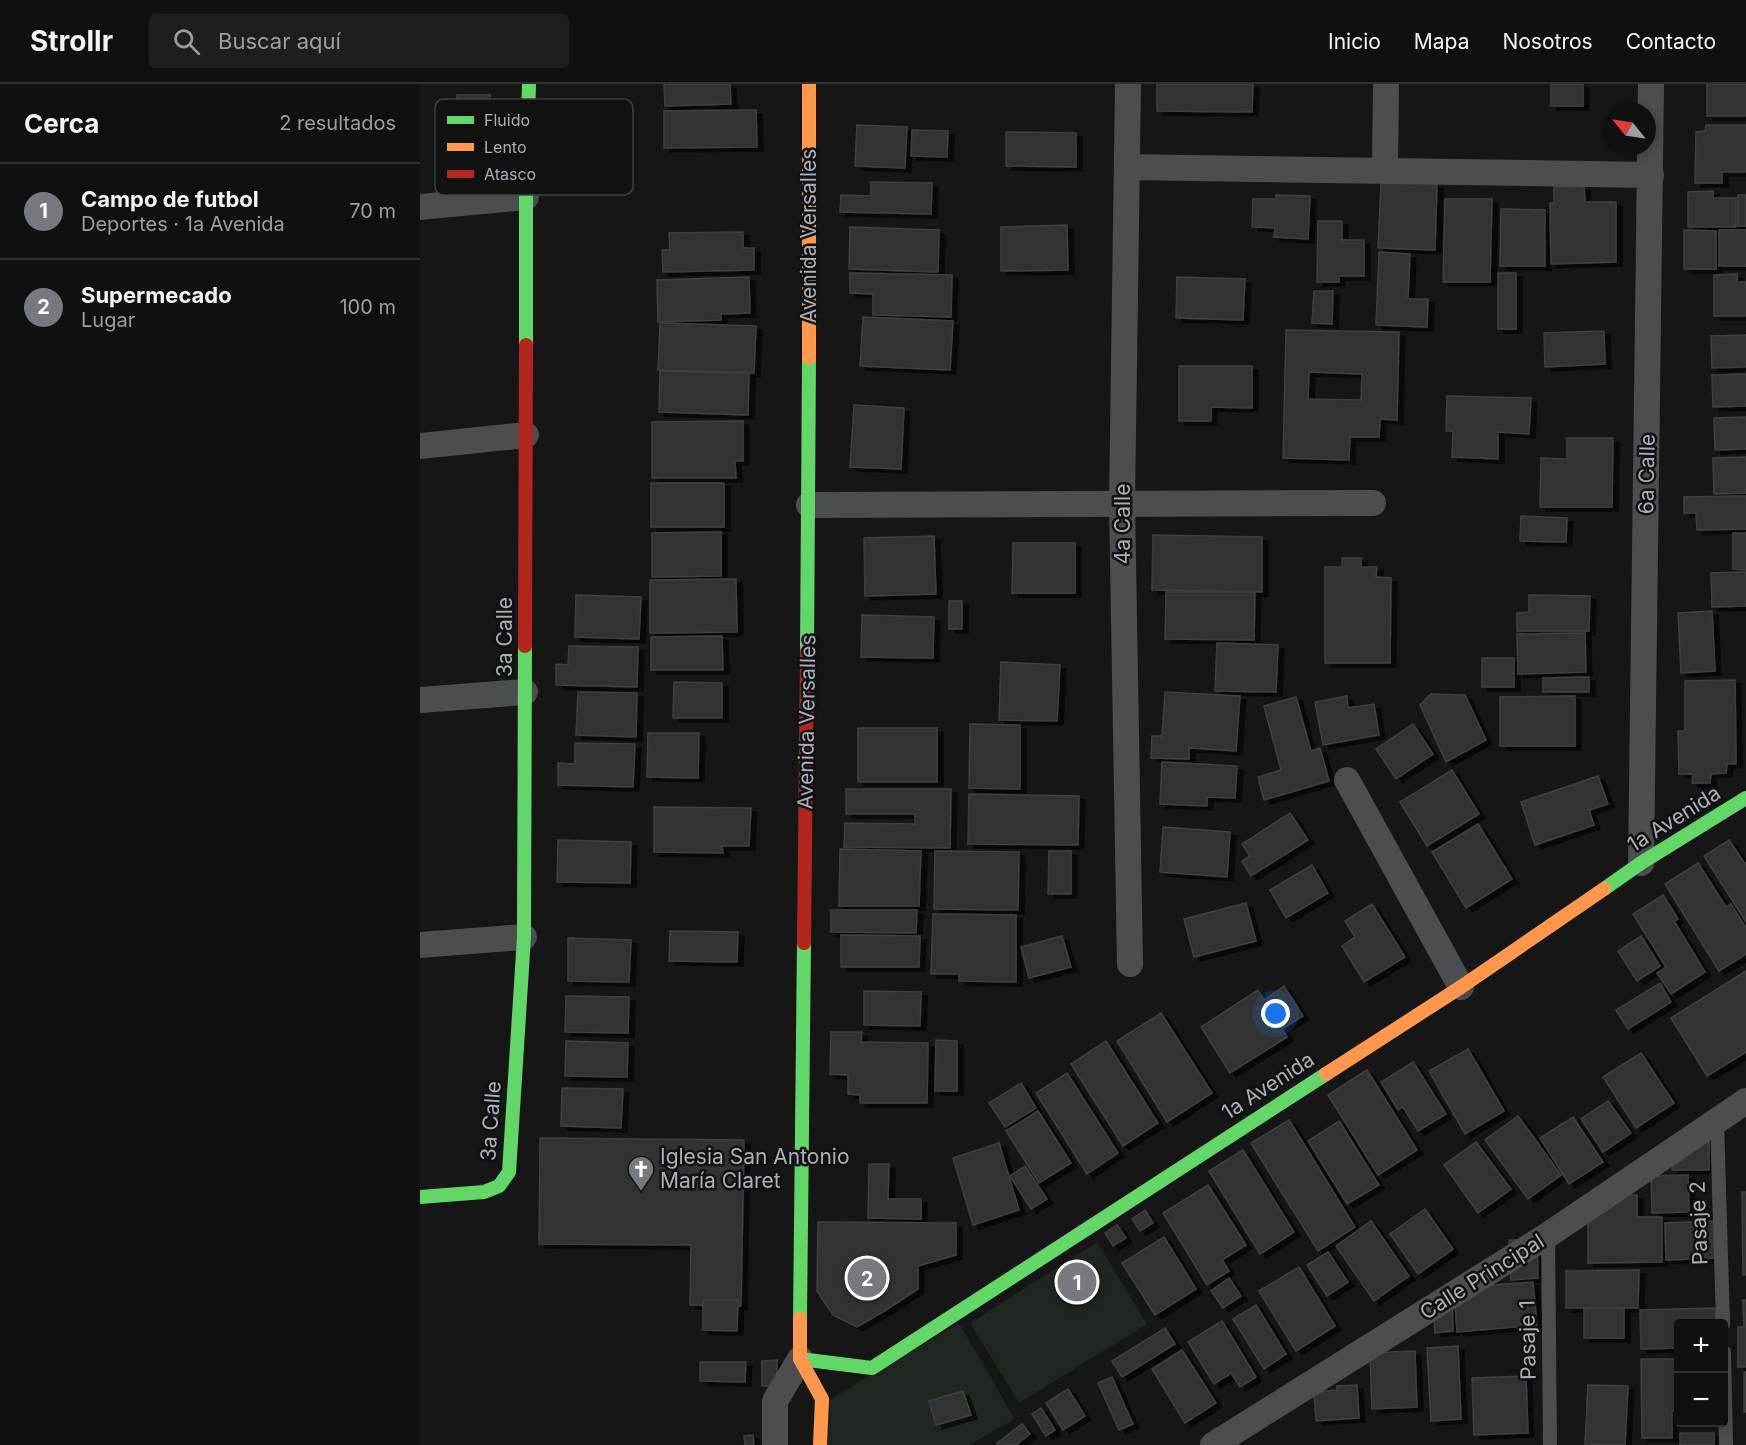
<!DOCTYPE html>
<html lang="es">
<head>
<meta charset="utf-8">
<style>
	body { margin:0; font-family:Inter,sans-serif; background:#1e1e1f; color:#f1f3f6 }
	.controls { position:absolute; right:18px; bottom:18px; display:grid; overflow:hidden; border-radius:6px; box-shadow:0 3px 9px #0003 }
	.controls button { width:54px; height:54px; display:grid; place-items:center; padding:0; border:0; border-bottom:2px solid #303031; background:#101011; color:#f1f3f6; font:30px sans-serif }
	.compass { position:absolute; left:1182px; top:18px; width:54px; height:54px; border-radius:50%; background:#101011; box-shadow:0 3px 9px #0003; rotate:300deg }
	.you { position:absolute; left:856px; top:930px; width:21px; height:21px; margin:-15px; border:4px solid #fff; border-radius:50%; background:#1a73e8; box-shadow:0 0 0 9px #1a73e833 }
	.badge { display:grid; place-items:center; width:39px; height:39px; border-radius:50%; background:#76797e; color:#fff; font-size:20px; font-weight:700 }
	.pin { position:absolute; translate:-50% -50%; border:3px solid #fff; box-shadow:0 2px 6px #0006 }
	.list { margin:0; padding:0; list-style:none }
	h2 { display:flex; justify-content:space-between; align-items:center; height:78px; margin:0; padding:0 24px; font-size:26px }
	h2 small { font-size:20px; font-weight:400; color:#9c9d9f }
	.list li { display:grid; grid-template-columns:39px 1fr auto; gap:18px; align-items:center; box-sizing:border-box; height:96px; padding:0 24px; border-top:2px solid #303031 }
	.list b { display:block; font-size:22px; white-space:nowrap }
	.list p { margin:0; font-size:20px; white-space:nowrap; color:#9c9d9f }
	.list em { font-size:20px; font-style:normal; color:#9c9d9f }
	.icon { flex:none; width:33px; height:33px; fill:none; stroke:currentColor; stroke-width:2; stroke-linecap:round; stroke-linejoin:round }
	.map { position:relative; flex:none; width:1326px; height:1361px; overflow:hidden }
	header { display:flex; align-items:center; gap:36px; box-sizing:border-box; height:84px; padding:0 30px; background:#101011; border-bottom:2px solid #303031 }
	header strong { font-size:28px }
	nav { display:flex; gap:33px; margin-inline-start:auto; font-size:21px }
	.search { width:420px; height:54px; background:#1e1e1f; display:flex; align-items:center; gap:15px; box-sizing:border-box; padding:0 21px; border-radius:6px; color:#9c9d9f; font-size:22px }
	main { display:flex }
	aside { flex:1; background:#101011 }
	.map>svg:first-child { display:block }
	.green { fill:#1f251f }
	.building { fill:#313132; stroke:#3f4143; stroke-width:1.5; fill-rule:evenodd; filter:url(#shadow) }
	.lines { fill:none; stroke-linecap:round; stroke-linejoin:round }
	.lane { stroke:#4b4d4f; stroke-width:14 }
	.street { stroke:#4b4d4f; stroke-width:26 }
	.fast { stroke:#63d668; stroke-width:14 }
	.slow { stroke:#ff974d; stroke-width:14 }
	.jam { stroke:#b3261e; stroke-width:14 }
	.labels { text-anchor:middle; stroke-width:5; stroke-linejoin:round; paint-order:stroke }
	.street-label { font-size:21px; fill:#a9afb6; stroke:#111112 }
	.poi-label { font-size:21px; fill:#a9afb6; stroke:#111112; text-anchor:start }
	.key { fill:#111112; stroke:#3f4043; stroke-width:1.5 }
	.key-label { font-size:16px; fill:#a9afb6 }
</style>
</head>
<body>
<header>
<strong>Strollr</strong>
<div class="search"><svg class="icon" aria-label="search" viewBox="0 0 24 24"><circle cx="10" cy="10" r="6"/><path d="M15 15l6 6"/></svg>Buscar aquí</div>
<nav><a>Inicio</a><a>Mapa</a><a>Nosotros</a><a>Contacto</a></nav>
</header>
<main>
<aside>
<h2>Cerca<small>2 resultados</small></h2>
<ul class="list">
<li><span class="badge">1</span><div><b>Campo de futbol</b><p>Deportes · 1a Avenida</p></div><em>70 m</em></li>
<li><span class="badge">2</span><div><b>Supermecado</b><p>Lugar</p></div><em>100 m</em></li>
</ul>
</aside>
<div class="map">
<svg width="1326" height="1361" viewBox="0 0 1326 1361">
	<defs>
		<filter id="shadow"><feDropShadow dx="6" dy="4" stdDeviation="0" flood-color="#0009"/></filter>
	</defs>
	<rect width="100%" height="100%" fill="#161617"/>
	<g class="green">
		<polygon points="677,1158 727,1240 599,1319 550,1239"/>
		<polygon points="539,1239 595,1335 549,1361 407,1361 402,1320"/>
	</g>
	<g class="building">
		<polygon points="244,0 310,0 311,20 245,22"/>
		<polygon points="737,0 833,0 832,28 737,27"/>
		<rect x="1131" y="0" width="32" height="22"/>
		<rect x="1287" y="0" width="39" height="32"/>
		<polygon points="37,11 70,11 70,63 38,64"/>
		<polygon points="336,26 337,63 244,64 244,27"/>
		<polygon points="437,41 487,43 485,84 435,82"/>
		<polygon points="1286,41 1326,41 1326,88 1302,88 1302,99 1275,99 1276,48 1285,47"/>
		<polygon points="492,46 528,47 527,73 491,72"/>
		<polygon points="586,48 656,49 656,83 586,82"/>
		<polygon points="451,98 512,99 511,130 420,128 421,111 451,112"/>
		<polygon points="961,99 1017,100 1015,166 958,164"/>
		<polygon points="1134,103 1164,103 1165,118 1196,118 1196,178 1131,180 1130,119 1134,119"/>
		<polygon points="1293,107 1293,114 1316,114 1316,143 1268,143 1268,108"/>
		<polygon points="856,111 890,112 888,155 854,153 855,144 832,143 833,115 856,115"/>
		<rect x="1318" y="111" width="8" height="31"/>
		<polygon points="1025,115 1072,115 1070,198 1023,198"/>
		<polygon points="1081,125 1125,126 1125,182 1080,182"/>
		<polygon points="898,137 922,137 922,156 944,156 944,192 919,192 919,198 897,198"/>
		<polygon points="647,141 648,186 581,187 581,143"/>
		<polygon points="430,143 519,146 518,188 429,185"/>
		<polygon points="1264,146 1296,147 1296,185 1264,185"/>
		<rect x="1299" y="146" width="27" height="36"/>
		<polygon points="323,148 323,164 334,164 334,186 243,188 242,166 250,166 249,149"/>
		<polygon points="959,168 990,170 988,215 1008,215 1007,243 956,241"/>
		<polygon points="430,189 532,191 531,233 453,231 453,210 430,209"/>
		<rect x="1078" y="189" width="18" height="56"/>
		<polygon points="1317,190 1317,198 1326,198 1326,232 1294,232 1294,191"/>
		<polygon points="329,193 330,229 301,230 301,236 238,238 237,196"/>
		<polygon points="757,193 825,195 823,236 756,234"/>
		<polygon points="894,207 913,207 912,240 892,239"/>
		<polygon points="443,233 533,237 530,286 440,282"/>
		<polygon points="240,239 336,242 334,289 238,286"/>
		<path d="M866,246L979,248L977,336L960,335L959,353H930L929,376L863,374ZM889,288L942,290L941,316L888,315Z"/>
		<polygon points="1184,247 1185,280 1125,283 1124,249"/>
		<polygon points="1326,251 1326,283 1292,284 1291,252"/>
		<polygon points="759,282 832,282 832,324 791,323 791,337 759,337"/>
		<polygon points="240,287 329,289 328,331 239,328"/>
		<polygon points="1326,290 1326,322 1293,323 1292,291"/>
		<polygon points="1027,312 1111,314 1109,350 1078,348 1078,375 1032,373 1033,347 1026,347"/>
		<polygon points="434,321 484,324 481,385 430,383"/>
		<polygon points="1326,333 1326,365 1295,366 1294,334"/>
		<polygon points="323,337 323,377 315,377 316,394 232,394 232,338"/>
		<polygon points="1147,354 1193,354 1192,423 1120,423 1121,374 1147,375"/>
		<polygon points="1326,373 1326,409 1294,410 1293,374"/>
		<rect x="231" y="399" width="73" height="44"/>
		<polygon points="1326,412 1326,445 1277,446 1276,429 1264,429 1264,413"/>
		<polygon points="1101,432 1147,434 1146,458 1100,457"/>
		<polygon points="301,448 301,492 232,493 232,449"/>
		<polygon points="1313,449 1326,449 1326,486 1313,485"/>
		<polygon points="733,451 842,453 842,508 732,506"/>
		<polygon points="514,452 516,510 445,512 444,454"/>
		<polygon points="593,459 655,459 655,509 592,509"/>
		<polygon points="922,474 941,474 941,483 957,483 956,493 971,494 970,579 905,579 905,483 922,483"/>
		<polygon points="1326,488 1326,522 1292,523 1291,489"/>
		<polygon points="316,495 317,548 230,549 230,496"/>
		<polygon points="746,508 835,508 834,556 745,555"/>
		<polygon points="156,511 221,513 219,555 155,553"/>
		<polygon points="1109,511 1170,512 1169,547 1097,547 1097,529 1109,528"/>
		<rect x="529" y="517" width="13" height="28"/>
		<polygon points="1292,527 1295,587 1261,589 1258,529"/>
		<polygon points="442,531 514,533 513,574 441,573"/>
		<polygon points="1165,549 1166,588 1098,590 1097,550"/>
		<polygon points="302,552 303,586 231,586 231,553"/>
		<polygon points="797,559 858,561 856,608 795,607"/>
		<polygon points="149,562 218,563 217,603 136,601 136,580 148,581"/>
		<rect x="1062" y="574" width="32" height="29"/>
		<polygon points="581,578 640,581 637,637 579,636"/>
		<polygon points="1169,593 1169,608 1123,608 1123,594"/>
		<polygon points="1315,596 1316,680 1307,680 1306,689 1291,690 1290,699 1272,699 1273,690 1259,690 1258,647 1265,647 1265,597"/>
		<polygon points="254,598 302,599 302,634 253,634"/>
		<polygon points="158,608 217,609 216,653 156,651"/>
		<polygon points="745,608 820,612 816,667 769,664 769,675 731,674 732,652 742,652"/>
		<polygon points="1011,610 1045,611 1066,656 1026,678 1000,621"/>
		<polygon points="927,612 928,624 954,620 959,651 903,661 895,618"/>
		<polygon points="1155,612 1155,662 1080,662 1080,613"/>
		<polygon points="876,613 891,667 900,664 909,697 844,716 838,693 861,686 844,622"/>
		<polygon points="550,640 600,641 600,705 549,704"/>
		<polygon points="993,640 1013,670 976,695 956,665"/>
		<rect x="438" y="644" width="79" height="54"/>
		<polygon points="228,649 279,649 278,694 227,693"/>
		<polygon points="155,659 215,660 213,703 138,701 138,679 155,680"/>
		<polygon points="742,678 817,682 815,714 787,713 787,722 740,720"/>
		<polygon points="1032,686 1059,730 1007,762 980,718"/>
		<polygon points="1178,692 1188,720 1169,726 1174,741 1115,761 1101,718"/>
		<polygon points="426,705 531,705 530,764 424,763 425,739 495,740 495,730 426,730"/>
		<polygon points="549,710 659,712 658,761 548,760"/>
		<polygon points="234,723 331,724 329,762 302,762 303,769 234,768"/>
		<polygon points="870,729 888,756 831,792 822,777 830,772 822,760"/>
		<polygon points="1058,740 1092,795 1046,824 1012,768"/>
		<polygon points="743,743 810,748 807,793 740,788"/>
		<polygon points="138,756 211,758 210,799 137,798"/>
		<polygon points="1309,756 1325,780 1326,779 1326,838 1284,772"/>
		<polygon points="420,765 501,767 499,822 419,822"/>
		<polygon points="515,767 599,768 598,826 514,825"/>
		<polygon points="629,767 651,767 651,810 628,810"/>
		<polygon points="1278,779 1306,823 1311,820 1326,844 1326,870 1299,887 1245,800"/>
		<polygon points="892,781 908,809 866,834 850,806"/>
		<polygon points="1243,811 1258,835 1254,837 1285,888 1251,910 1237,889 1246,883 1213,830"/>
		<polygon points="826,819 836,857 774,873 764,835"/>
		<polygon points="952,820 985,873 944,898 922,862 935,853 925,837"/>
		<polygon points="411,826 497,826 496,849 411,848"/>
		<polygon points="513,830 596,831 596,898 539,897 539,890 511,890"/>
		<polygon points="250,847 318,848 317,878 249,877"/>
		<polygon points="421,851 500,852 499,883 421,883"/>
		<polygon points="642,852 651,883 609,894 601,863"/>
		<polygon points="1221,852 1240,882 1217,897 1198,867"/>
		<polygon points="148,854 211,856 209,898 148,897"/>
		<polygon points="1326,887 1326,968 1287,992 1251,934"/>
		<polygon points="1240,899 1251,918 1208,945 1196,926"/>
		<polygon points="864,902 883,932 862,945 867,953 810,989 781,943 838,906 844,916"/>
		<polygon points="444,907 501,908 500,942 444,941"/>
		<polygon points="146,912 209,913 208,949 145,948"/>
		<polygon points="741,929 792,1009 747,1038 697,957"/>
		<polygon points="411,948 442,948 441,958 508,959 507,1019 440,1019 440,1011 428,1010 428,991 410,990"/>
		<polygon points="516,956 537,957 537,1007 515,1007"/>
		<polygon points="146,957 208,959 207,993 145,992"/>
		<polygon points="686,957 738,1039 703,1062 651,980"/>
		<polygon points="1048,965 1084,1027 1045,1050 1009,987"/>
		<polygon points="1221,969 1254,1019 1216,1044 1183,993"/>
		<polygon points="993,978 1026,1030 998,1047 983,1023 978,1026 961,998"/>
		<polygon points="947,986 997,1066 958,1091 908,1011"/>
		<polygon points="647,989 698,1069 667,1090 616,1009"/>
		<polygon points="601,999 616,1024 585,1043 569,1019"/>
		<polygon points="142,1004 203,1005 201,1044 141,1042"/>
		<polygon points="1188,1017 1211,1049 1183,1068 1161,1035"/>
		<polygon points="618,1027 651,1079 619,1099 586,1047"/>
		<polygon points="1098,1032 1141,1091 1108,1115 1065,1056"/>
		<polygon points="1153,1033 1183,1078 1149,1100 1120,1054"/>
		<polygon points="869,1036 935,1143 898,1167 831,1059"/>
		<polygon points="919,1037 959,1101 927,1120 888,1057"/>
		<polygon points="1289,1044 1289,1086 1252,1086 1252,1068"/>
		<polygon points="120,1054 324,1056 321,1222 270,1221 271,1161 119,1160"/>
		<polygon points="1056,1058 1091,1105 1058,1129 1024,1081"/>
		<polygon points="579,1059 599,1126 553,1141 533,1074"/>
		<polygon points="823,1066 874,1148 840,1170 789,1087"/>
		<polygon points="449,1080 469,1080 468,1115 501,1115 501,1135 448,1134"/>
		<polygon points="605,1082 627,1115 611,1125 590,1092"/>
		<polygon points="1268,1091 1269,1128 1232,1129 1231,1092"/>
		<polygon points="788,1101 826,1161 802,1176 809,1187 787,1201 743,1129"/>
		<polygon points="1322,1108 1326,1108 1326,1191 1323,1191"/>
		<polygon points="1168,1111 1217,1111 1217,1133 1242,1133 1242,1178 1168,1179"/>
		<polygon points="1005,1125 1033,1165 998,1190 970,1150"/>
		<polygon points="725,1126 733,1139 720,1147 712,1135"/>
		<polygon points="951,1137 989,1192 954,1217 916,1162"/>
		<polygon points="1295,1137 1296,1174 1246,1176 1245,1139"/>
		<polygon points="398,1138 536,1139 536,1171 498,1182 498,1205 466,1226 437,1243 413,1231 397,1207"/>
		<polygon points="697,1141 706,1154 693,1162 685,1149"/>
		<polygon points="744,1153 776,1205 735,1231 702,1179"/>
		<polygon points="1117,1155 1118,1194 1091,1196 1089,1156"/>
		<polygon points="908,1168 928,1198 907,1212 887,1181"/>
		<polygon points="879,1183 915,1242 876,1267 839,1207"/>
		<polygon points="1219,1186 1218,1224 1146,1224 1146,1187"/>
		<polygon points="809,1194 821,1212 803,1224 791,1207"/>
		<polygon points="1113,1198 1117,1241 1037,1248 1034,1204"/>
		<polygon points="283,1216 318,1216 317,1247 283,1246"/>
		<polygon points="1323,1216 1326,1216 1326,1283 1318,1283 1318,1243 1324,1243"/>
		<polygon points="1032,1220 1033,1247 1015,1249 1013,1222"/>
		<polygon points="836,1221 866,1270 844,1285 813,1235"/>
		<rect x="1164" y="1224" width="40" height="30"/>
		<polygon points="1296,1224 1296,1240 1258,1240 1258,1264 1221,1265 1220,1226"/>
		<polygon points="802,1237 836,1293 820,1303 811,1289 794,1300 768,1258"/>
		<polygon points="745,1244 755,1260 702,1293 692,1277"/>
		<polygon points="1038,1262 1041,1335 1011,1337 1007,1264"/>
		<polygon points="762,1266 796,1319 765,1339 732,1285"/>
		<polygon points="995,1267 997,1323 952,1325 950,1269"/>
		<polygon points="1221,1275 1258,1275 1258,1326 1252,1327 1252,1354 1222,1354"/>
		<polygon points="357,1276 357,1302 342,1302 342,1277"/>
		<polygon points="280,1278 326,1278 325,1298 280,1297"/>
		<rect x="1324" y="1288" width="2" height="40"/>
		<polygon points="1106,1292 1108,1349 1054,1351 1052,1294"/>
		<polygon points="692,1293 713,1340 699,1346 678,1299"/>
		<polygon points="937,1301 939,1334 896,1337 894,1308 917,1306 917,1302"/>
		<polygon points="1168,1301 1208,1302 1205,1361 1165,1360"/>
		<polygon points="648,1305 665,1332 643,1346 626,1319"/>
		<polygon points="543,1307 551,1331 516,1341 509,1317"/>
		<polygon points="621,1324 635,1346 626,1352 612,1330"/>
		<polygon points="602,1340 610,1350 596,1361 579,1361 577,1359"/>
		<rect x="1260" y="1349" width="34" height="12"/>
		<polygon points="333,1351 334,1361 325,1361 324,1352"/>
	</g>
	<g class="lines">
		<g class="lane">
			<polyline points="1297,1037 1303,1240"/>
			<polyline points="1128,1151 1130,1361"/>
			<polyline points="1304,1268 1306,1361"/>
		</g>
		<g class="street">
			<polyline points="708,0 702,419 710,880"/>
			<polyline points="707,83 1231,91"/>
			<polyline points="965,87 966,0"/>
			<polyline points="0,123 106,113"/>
			<polyline points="0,362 106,351"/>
			<polyline points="389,421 953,419"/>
			<polyline points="0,616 105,608"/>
			<polyline points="927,696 1041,903"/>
			<polyline points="1221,779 1231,0"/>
			<polyline points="0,861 104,853"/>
			<polyline points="355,1361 355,1317 380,1275"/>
			<polyline points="793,1361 1128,1151 1326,1017"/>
		</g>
		<g class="fast">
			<polyline points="106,261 106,113 109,0"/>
			<polyline points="387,568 389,274"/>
			<polyline points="1184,805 1221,779 1326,714"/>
			<polyline points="0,1113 64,1108 79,1102 89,1088 104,853 105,562"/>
			<polyline points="380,1234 384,859"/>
			<polyline points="380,1275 452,1284 906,990"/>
		</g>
		<g class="slow">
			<polyline points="389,0 389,274"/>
			<polyline points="906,990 1041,903 1184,805"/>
			<polyline points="380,1234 380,1275 402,1315 400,1361"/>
		</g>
		<g class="jam">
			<polyline points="105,562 106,261"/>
			<polyline points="384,859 387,568"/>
		</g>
	</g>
	<defs>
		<g id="church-pin" transform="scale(1.35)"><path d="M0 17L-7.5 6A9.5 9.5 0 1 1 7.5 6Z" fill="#76797e" stroke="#111112"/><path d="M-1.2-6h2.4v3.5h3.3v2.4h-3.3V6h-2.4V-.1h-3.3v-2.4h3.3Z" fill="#fff"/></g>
	</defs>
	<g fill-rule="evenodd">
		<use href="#church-pin" x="221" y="1085"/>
	</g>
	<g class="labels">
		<g class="street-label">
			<text transform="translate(389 152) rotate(-90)" y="7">Avenida Versalles</text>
			<text transform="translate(1227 390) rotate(-89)" y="7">6a Calle</text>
			<text transform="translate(703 440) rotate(-90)" y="7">4a Calle</text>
			<text transform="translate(85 553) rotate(-90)" y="7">3a Calle</text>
			<text transform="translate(387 638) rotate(-89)" y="7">Avenida Versalles</text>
			<text transform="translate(1254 735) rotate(-32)" y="7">1a Avenida</text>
			<text transform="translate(848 1002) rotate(-33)" y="7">1a Avenida</text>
			<text transform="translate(71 1037) rotate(-86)" y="7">3a Calle</text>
			<text transform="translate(1279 1139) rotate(-92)" y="7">Pasaje 2</text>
			<text transform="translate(1062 1193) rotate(-32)" y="7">Calle Principal</text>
			<text transform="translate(1108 1256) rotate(-91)" y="7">Pasaje 1</text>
		</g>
		<g class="poi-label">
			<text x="240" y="1080">Iglesia San Antonio<tspan x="240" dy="24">María Claret</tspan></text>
		</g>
	</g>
	<rect x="15" y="15" width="198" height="96" rx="9" class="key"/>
	<rect x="27" y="32" width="27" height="8" fill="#63d668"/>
	<rect x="27" y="59" width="27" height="8" fill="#ff974d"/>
	<rect x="27" y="86" width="27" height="8" fill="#b3261e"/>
	<g class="key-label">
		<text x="64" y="42">Fluido</text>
		<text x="64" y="69">Lento</text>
		<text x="64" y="96">Atasco</text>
	</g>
</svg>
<div class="controls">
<button>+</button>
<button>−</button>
</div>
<svg class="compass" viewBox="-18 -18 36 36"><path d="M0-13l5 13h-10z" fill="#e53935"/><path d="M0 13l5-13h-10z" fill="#9c9d9f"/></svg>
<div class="you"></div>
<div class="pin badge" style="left:657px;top:1198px">1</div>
<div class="pin badge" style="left:447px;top:1194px">2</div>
</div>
</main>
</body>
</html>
